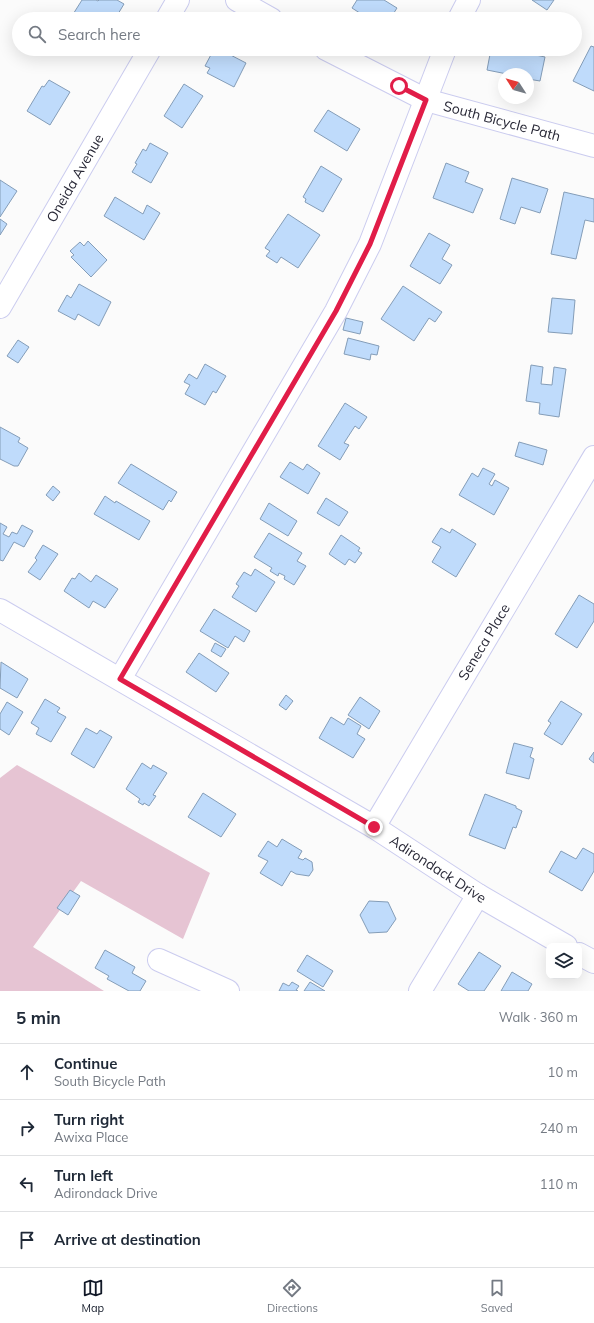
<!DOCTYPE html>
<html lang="en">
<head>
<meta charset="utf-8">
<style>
	body { margin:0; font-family:Mulish,sans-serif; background:#f6f6f7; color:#1f2937 }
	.controls { position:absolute; right:12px; bottom:12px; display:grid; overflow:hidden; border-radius:8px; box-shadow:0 4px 16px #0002 }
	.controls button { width:36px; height:36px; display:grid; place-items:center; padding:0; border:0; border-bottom:1px solid #e0e1e3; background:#fff; color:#1f2937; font:20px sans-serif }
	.compass { position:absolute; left:498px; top:68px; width:36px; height:36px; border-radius:50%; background:#fff; box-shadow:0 4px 16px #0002; rotate:306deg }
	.stop { position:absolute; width:12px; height:12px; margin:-9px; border:3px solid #e11d48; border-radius:50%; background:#fff }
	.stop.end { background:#e11d48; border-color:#fff; box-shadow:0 1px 4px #0008 }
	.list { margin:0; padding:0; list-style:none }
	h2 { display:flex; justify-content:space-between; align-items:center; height:52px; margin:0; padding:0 16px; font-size:17px }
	h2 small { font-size:13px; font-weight:400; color:#747a83 }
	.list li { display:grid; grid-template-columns:26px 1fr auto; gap:12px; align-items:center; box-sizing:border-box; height:56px; padding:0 16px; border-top:1px solid #e0e1e3 }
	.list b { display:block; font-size:15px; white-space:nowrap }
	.list p { margin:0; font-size:13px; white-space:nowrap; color:#747a83 }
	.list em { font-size:13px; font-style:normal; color:#747a83 }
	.icon { flex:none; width:22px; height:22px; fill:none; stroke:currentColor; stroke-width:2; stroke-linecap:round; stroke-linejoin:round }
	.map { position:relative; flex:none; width:594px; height:991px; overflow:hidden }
	.search { position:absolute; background:#fff; box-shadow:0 4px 16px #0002; left:12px; right:12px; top:12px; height:44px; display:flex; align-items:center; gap:10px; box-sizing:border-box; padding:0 14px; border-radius:22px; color:#747a83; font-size:15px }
	.sheet { height:276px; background:#fff }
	nav { display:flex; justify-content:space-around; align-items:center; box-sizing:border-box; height:56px; border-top:1px solid #e0e1e3; background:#fff; font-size:11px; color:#747a83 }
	nav a { display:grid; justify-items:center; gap:2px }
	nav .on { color:#111827 }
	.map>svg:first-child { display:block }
	.green { fill:#e6c4d3 }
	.building { fill:#bfdbfb; stroke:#849db8 }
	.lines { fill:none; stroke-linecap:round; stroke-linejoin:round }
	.minor-casing { stroke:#cbccef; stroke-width:24 }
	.minor { stroke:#fff; stroke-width:22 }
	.route { stroke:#e11d48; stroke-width:5 }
	.labels { text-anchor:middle; stroke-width:3; stroke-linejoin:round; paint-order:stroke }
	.street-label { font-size:14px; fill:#282836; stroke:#fff }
</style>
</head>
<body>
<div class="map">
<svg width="594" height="991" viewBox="0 0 594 991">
	<rect width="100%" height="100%" fill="#fbfbfb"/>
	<polygon class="green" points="17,765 210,873 183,939 81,881 33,947 104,991 0,991 0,778"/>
	<g class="building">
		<polygon points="82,0 96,0 98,1 99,0 117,0 124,4 115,19 70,19"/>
		<polygon points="357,0 384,0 397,8 390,19 369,19 352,8"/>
		<polygon points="532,0 554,0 547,10"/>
		<polygon points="591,46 594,47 594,91 573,81"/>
		<polygon points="214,49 219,49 246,63 234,87 207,73 210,68 205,66"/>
		<polygon points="491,49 516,49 522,50 522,52 545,57 540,81 528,79 528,74 507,74 487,70"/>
		<polygon points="49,80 70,92 50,125 27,111 42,86 44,87"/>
		<polygon points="184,84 203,96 182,128 164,116"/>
		<polygon points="328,110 360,129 347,151 314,131"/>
		<polygon points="150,143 168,153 151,183 132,172 137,164 135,163 143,149 146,151"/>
		<polygon points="446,163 469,172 465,182 483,189 473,213 433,198"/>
		<polygon points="321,166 342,179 323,212 305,202 306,199 303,197"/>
		<polygon points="512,178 548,189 540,213 521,207 515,224 500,219"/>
		<polygon points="0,180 17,191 0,217"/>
		<polygon points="564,192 594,199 594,222 585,220 576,259 551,254"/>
		<polygon points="115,197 143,214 147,205 160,213 144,240 104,216"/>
		<polygon points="288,214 320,235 298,268 281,257 277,263 266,256 270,251 265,248"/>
		<polygon points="0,219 7,224 0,235"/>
		<polygon points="429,233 450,245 442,259 452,265 440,284 410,266"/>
		<polygon points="88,241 107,260 91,277 71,257 74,255 70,251 80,242 84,246"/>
		<polygon points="79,284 111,302 99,326 78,314 75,320 58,311 67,295 71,298"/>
		<polygon points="403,286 442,312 435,322 429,318 414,341 381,319"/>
		<polygon points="552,298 575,300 572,334 548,332"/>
		<polygon points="346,318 363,322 360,334 343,330"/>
		<polygon points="348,338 379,346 377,355 371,354 370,360 344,354"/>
		<polygon points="18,340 29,347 18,363 7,356"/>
		<polygon points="205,364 226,376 216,393 213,391 205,405 185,394 190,385 184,382 189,374 197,379"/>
		<polygon points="531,365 543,367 541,384 552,385 554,367 566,369 559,417 539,414 540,403 526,401"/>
		<polygon points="345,403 367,417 359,429 355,426 344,443 349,445 340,460 318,446"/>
		<polygon points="0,427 20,438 18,442 28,448 18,466 14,466 0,459"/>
		<polygon points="519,442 547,450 543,465 515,456"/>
		<polygon points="290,462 303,470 307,464 320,473 308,494 280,477"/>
		<polygon points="131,464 177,492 171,502 169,500 163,510 118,483"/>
		<polygon points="483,468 495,474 489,484 492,486 495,480 509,488 494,515 459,495 472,473 478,477"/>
		<polygon points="53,486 60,492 53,501 46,495"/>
		<polygon points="105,496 115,503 116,501 150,521 139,540 94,514"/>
		<polygon points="326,498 348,512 339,526 317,513"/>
		<polygon points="269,503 297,521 288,536 260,519"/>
		<polygon points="0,523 7,527 3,534 9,537 12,532 17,534 22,525 33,531 24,547 14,542 3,561 0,560"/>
		<polygon points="441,528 450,533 452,529 476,544 456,577 432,562 441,547 432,542"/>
		<polygon points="269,533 302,553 297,561 306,566 294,585 284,579 285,576 279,573 278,576 270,571 272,568 254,557"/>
		<polygon points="341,535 360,548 358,551 362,553 355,563 349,559 345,565 329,554"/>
		<polygon points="43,545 58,554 40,580 28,572 37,560 35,558"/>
		<polygon points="255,569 275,582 256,612 232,597 239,586 236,584 244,572 251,576"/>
		<polygon points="79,573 91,582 96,575 118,589 105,608 93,601 89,608 64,591 72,578 75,579"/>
		<polygon points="579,595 594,604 594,621 577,648 555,634"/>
		<polygon points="214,609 250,631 244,642 235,636 228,648 200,631"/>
		<polygon points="215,643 226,649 221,657 211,651"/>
		<polygon points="199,653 229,673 216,692 186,672"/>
		<polygon points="1,662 28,679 17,698 0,688"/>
		<polygon points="286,695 293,701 286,710 279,705"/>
		<polygon points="360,697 380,711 369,729 348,715"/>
		<polygon points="45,699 60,708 57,712 66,717 51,742 36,734 39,728 31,723"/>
		<polygon points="561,701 582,714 562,745 544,734 551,723 548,721"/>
		<polygon points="7,702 23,712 9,735 0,729 0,714"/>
		<polygon points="331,717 344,725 348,718 361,726 357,734 365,739 353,758 319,738"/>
		<polygon points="86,728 97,734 100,730 112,737 94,768 71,754"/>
		<polygon points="514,743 533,748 530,757 534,759 529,779 506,773"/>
		<polygon points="594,752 594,763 589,759"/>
		<polygon points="142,763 151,769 153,765 167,773 153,795 156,796 149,806 144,803 143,805 138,802 140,799 126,789"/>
		<polygon points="203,793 236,814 221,837 188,817"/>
		<polygon points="485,794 516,806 516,808 522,811 516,828 513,827 505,849 469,835"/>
		<polygon points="282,839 302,851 298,858 303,860 305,858 312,862 313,870 309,876 296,874 291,871 282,886 260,873 268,861 258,856 268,841 277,847"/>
		<polygon points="583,848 594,854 594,871 582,891 549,872 561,851 576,859"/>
		<polygon points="70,890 80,896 68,915 57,908"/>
		<polygon points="369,901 388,902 396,919 387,932 369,933 360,915"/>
		<polygon points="105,950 135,967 132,973 146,981 140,991 129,991 107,979 109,976 95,968"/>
		<polygon points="479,952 501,966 484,991 469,991 458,984"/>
		<polygon points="307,955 333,971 323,987 297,971"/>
		<polygon points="512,972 532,984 528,991 501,991"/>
		<polygon points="292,982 299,986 296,990 298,991 279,991 283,983 289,986"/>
		<polygon points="310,982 325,991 304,991"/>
	</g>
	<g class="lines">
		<g class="minor-casing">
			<g id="minor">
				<polyline points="237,0 271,19"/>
				<polyline points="167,19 178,0"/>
				<polyline points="459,19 469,0"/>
				<polyline points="326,49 426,100 594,146"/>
				<polyline points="0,307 150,49"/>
				<polyline points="0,610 374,827 478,895 566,946"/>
				<polyline points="120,679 336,311 370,244 445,49"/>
				<polyline points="374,827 594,457"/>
				<polyline points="579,954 594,962"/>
				<polyline points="159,960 228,991"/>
				<polyline points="420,991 478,895"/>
			</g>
		</g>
		<use href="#minor" class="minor"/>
	</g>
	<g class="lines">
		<polyline class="route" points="374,827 120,679 336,311 370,244 426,100 399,86"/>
	</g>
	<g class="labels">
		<g class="street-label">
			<text transform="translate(502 121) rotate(15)" y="5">South Bicycle Path</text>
			<text transform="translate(75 178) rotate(-60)" y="5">Oneida Avenue</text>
			<text transform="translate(484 642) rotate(-59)" y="5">Seneca Place</text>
			<text transform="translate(438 869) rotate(33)" y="5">Adirondack Drive</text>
		</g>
	</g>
</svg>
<div class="controls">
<button><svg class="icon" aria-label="layers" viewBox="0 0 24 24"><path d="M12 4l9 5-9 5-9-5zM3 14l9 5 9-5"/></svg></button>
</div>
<svg class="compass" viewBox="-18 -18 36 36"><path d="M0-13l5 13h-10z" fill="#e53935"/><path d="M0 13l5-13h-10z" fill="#747a83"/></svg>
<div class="stop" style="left:399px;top:86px"></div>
<div class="stop end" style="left:374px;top:827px"></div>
<div class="search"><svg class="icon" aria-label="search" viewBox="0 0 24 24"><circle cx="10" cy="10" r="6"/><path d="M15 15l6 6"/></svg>Search here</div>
</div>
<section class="sheet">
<h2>5 min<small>Walk · 360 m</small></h2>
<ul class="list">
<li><svg class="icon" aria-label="ahead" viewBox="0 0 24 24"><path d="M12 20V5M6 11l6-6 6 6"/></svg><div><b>Continue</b><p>South Bicycle Path</p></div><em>10 m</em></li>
<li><svg class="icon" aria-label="right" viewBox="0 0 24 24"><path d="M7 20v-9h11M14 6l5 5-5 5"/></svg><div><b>Turn right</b><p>Awixa Place</p></div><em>240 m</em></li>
<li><svg class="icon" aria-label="left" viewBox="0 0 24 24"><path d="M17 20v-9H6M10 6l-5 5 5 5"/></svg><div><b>Turn left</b><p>Adirondack Drive</p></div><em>110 m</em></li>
<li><svg class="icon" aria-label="arrive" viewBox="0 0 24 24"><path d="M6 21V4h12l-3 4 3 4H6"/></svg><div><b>Arrive at destination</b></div></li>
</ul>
</section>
<nav>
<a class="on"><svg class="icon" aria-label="map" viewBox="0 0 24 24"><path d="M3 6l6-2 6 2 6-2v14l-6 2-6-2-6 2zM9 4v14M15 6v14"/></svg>Map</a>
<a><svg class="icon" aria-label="directions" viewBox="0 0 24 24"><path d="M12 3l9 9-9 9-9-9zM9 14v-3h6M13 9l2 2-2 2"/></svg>Directions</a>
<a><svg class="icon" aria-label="saved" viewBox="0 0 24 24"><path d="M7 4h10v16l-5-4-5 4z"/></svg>Saved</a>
</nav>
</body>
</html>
